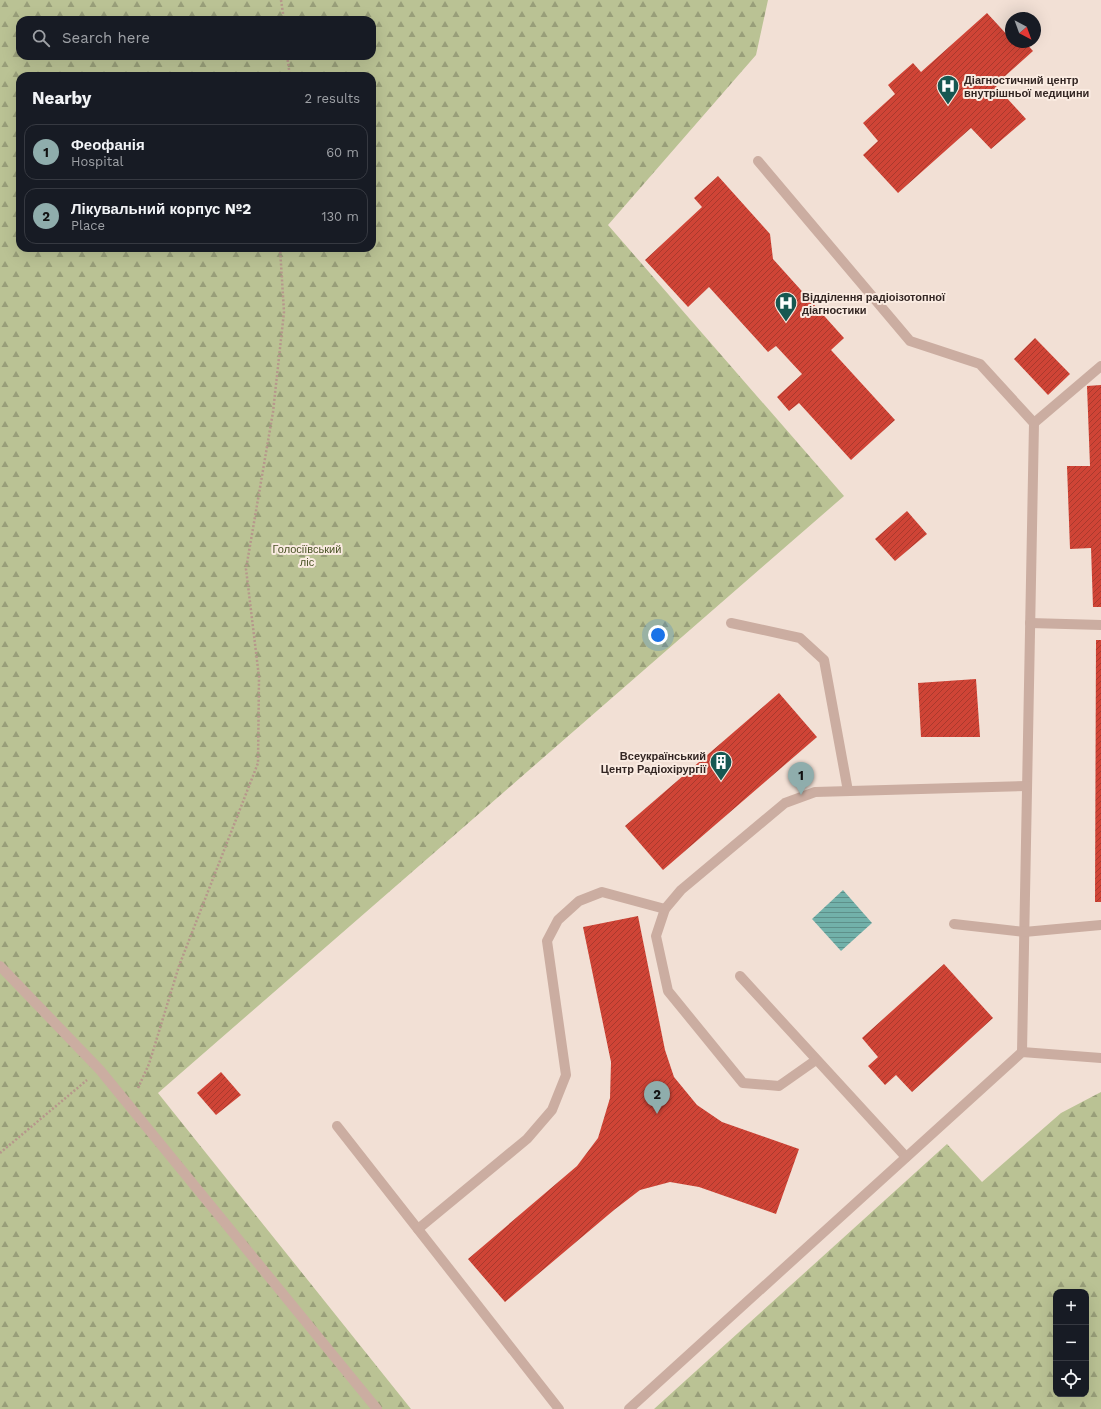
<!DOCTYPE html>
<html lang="en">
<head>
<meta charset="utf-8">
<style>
	body { margin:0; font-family:"Work Sans",sans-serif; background:#242831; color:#f1f3f6 }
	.controls { position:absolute; right:12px; bottom:12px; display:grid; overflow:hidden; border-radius:8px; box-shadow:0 4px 16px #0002 }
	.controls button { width:36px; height:36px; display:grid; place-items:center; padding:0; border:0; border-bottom:1px solid #363941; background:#171b24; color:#f1f3f6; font:20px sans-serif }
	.compass { position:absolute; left:1005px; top:12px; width:36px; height:36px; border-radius:50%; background:#171b24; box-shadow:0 4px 16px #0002; rotate:139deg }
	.you { position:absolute; left:658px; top:635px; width:14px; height:14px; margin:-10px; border:3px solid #fff; border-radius:50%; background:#1a73e8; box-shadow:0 0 0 6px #1a73e833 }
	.badge { display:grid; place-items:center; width:26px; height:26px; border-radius:50%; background:#8fadac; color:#111; font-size:13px; font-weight:700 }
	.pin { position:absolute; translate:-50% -33px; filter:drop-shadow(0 1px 2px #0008) }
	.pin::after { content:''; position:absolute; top:21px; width:14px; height:12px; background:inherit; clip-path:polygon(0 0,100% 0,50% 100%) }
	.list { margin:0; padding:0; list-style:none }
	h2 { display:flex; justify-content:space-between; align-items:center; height:52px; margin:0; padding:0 16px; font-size:17px }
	h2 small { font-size:13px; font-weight:400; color:#9ea1a6 }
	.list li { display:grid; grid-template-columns:26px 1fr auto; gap:12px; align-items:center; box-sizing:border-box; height:56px; margin:0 8px 8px; padding:0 8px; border:1px solid #363941; border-radius:12px }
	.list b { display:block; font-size:15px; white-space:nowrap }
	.list p { margin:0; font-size:13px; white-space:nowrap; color:#9ea1a6 }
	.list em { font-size:13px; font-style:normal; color:#9ea1a6 }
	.icon { flex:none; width:22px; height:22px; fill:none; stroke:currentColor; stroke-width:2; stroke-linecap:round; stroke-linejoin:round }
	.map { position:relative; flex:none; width:1101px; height:1409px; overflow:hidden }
	.search { position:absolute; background:#171b24; box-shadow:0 4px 16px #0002; left:16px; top:16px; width:360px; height:44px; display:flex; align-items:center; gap:10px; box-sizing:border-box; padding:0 14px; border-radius:12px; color:#9ea1a6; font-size:15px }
	.panel { position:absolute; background:#171b24; box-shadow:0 4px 16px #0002; left:16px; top:72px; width:360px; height:180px; border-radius:12px }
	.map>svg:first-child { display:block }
	.forest { fill:url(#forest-firs); fill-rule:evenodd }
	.water { fill:url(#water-rules) }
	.building { fill:url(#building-hatch) }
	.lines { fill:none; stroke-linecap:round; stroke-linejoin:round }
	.path { stroke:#b6978b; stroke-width:2.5; stroke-dasharray:2 2; stroke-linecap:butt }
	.service { stroke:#cbada1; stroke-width:10 }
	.labels { text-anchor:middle; stroke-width:4; stroke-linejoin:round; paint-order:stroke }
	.poi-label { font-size:11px; font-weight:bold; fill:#342724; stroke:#faebe1; text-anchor:start }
	.park-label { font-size:11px; fill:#4a5426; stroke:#faebe1 }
</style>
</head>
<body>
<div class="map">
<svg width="1101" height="1409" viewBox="0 0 1101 1409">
	<defs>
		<pattern id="forest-firs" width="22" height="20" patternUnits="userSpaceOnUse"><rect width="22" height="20" fill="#bac294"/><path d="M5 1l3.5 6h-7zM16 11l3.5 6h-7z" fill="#989e79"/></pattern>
		<pattern id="water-rules" width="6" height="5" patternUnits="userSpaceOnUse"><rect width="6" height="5" fill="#72b1aa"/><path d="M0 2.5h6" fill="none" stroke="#5e908a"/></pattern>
		<pattern id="building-hatch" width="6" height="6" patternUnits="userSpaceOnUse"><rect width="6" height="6" fill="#cf4436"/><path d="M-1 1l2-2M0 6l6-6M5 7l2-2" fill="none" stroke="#a9392d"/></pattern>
	</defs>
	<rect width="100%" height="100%" fill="#f2e0d5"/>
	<g class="forest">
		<path d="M0,0H768L756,55L608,225L844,496L158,1093L411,1409H0ZM20,20H372V56H20ZM20,76H372V248H20Z"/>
		<path d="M1101,1092V1409H654L947,1144L982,1182L1061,1113ZM1056,1292H1086V1394H1056Z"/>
	</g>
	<polygon class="water" points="843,890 872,923 841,951 812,919"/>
	<g class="building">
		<polygon points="987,13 1010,38 1011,37 1011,42 1025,42 1033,51 995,85 1026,119 991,149 971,128 898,193 863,155 878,141 863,123 895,94 888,85 913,63 921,72"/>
		<polygon points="718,176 770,234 773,259 844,338 831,350 895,420 851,460 799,403 789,411 777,397 802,374 776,346 768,352 709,287 688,307 645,260 702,207 694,198"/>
		<polygon points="1035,338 1070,374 1048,395 1014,359"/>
		<polygon points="1101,385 1101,607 1093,607 1091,548 1070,549 1067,466 1090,466 1087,386"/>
		<polygon points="907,511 927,534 895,561 875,539"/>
		<polygon points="1096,640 1101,640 1101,902 1095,902"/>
		<polygon points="976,679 980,737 921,737 918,683"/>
		<polygon points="779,693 817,737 663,870 625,826"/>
		<polygon points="638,916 665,1050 674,1077 697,1105 722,1122 799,1149 776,1214 699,1187 670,1182 640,1190 614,1210 505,1302 468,1259 577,1166 598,1138 610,1098 611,1062 583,927"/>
		<polygon points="944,964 993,1018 912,1092 896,1075 885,1085 868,1066 878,1057 862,1038"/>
		<polygon points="221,1072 241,1095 216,1115 197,1093"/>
	</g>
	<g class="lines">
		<g class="path">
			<polyline points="281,0 284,20"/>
			<polyline points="287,56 290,76"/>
			<polyline points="138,1088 149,1064 179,966 258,763 259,677 246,569 273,412 284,312 280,248"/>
			<polyline points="0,1153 87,1080"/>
		</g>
		<g class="service">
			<polyline points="758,161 910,341 980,364 1034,423 1022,1052"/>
			<polyline points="1034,423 1101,366"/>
			<polyline points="731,623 800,638 824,660 848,791"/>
			<polyline points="1030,623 1101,625"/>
			<polyline points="954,924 1024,932 1101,925"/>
			<polyline points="0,966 100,1070 377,1409"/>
			<polyline points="740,976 906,1157"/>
			<polyline points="816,1060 779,1086 743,1083 668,991 656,936 665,909 681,890 785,803 815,792 1027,786"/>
			<polyline points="337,1126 559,1409"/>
			<polyline points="418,1229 527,1139 552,1110 566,1075 547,941 558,920 579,901 602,892 665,909"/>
			<polyline points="629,1409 1022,1052 1101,1058"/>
		</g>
	</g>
	<defs>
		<g id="hospital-pin" transform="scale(1.15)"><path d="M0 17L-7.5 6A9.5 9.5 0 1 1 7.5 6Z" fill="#175852" stroke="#faebe1"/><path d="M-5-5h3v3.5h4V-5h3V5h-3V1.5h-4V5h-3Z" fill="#fff"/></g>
		<g id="building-pin" transform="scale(1.15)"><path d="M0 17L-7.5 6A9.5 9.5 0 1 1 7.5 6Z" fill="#175852" stroke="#faebe1"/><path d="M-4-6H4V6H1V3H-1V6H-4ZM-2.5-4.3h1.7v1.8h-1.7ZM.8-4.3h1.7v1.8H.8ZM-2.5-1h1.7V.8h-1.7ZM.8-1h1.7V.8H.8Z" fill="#fff"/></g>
	</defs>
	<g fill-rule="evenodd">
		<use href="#hospital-pin" x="948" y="86"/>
		<use href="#hospital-pin" x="786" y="303"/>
		<use href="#building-pin" x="721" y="762"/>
	</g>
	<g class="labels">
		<g class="poi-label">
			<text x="964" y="84">Діагностичний центр<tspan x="964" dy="13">внутрішньої медицини</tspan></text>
			<text x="802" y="301">Відділення радіоізотопної<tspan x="802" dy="13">діагностики</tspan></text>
			<text x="706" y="760" text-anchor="end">Всеукраїнський<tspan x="706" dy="13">Центр Радіохірургії</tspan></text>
		</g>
		<g class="park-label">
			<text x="307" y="553">Голосіївський<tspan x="307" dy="13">ліс</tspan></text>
		</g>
	</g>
</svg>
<div class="controls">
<button>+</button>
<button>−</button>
<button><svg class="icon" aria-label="locate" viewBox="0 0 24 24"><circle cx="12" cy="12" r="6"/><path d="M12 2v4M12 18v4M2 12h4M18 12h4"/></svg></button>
</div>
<svg class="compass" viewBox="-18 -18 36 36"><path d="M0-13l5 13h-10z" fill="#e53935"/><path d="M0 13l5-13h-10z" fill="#9ea1a6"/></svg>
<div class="you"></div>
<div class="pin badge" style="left:801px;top:795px">1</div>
<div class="pin badge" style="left:657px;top:1114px">2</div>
<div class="search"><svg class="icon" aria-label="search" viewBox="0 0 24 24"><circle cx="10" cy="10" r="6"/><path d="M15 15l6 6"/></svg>Search here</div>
<section class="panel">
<h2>Nearby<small>2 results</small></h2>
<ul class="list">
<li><span class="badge">1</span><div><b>Феофанія</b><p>Hospital</p></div><em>60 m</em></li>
<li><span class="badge">2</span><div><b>Лікувальний корпус №2</b><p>Place</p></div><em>130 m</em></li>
</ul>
</section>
</div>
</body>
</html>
